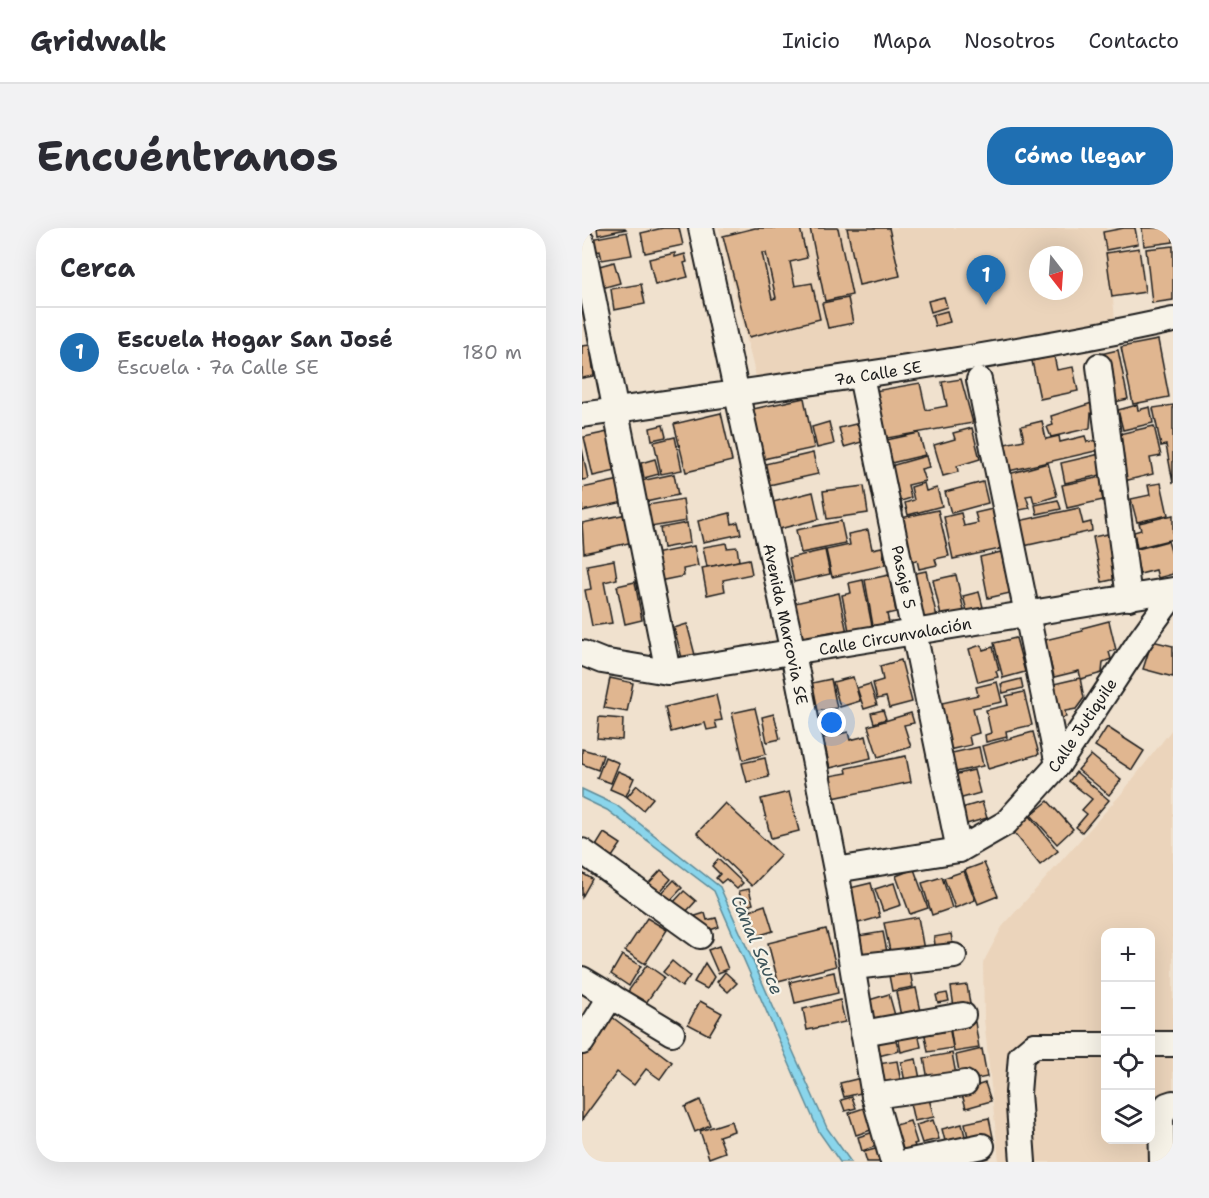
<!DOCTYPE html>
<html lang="es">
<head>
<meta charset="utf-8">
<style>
	body { margin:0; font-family:"Shantell Sans",sans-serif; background:#f2f2f3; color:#2b2b33 }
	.controls { position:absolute; right:18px; bottom:18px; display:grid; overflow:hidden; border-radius:12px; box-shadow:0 6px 24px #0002 }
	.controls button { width:54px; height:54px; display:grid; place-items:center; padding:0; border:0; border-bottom:2px solid #e1e1e2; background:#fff; color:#2b2b33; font:30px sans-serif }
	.compass { position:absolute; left:447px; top:18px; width:54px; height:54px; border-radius:50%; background:#fff; box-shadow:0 6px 24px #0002; rotate:163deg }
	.you { position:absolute; left:250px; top:495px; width:21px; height:21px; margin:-15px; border:4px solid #fff; border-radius:50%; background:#1a73e8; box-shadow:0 0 0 9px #1a73e833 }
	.badge { display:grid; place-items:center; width:39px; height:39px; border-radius:50%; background:#1f6fb2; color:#fff; font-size:20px; font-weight:700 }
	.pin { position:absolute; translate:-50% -50px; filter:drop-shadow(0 2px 3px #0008) }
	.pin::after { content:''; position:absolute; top:32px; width:21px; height:18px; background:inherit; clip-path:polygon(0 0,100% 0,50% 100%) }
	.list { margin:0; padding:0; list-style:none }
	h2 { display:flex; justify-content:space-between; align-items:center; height:78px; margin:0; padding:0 24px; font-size:26px }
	h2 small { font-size:20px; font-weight:400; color:#7c7c81 }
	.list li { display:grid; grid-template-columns:39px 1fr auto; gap:18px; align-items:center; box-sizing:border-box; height:90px; padding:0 24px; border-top:2px solid #e1e1e2 }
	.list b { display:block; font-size:22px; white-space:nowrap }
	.list p { margin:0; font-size:20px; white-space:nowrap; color:#7c7c81 }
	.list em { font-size:20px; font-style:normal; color:#7c7c81 }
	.icon { flex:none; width:33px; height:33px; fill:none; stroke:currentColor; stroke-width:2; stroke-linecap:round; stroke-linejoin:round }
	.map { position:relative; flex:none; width:591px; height:934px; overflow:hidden; border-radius:24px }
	header { display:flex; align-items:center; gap:36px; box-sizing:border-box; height:84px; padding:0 30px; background:#fff; border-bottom:2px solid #e1e1e2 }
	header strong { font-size:28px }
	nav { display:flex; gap:33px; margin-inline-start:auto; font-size:21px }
	.intro { display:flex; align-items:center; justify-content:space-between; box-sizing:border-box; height:144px; padding:0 36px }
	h1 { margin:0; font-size:42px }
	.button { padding:15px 27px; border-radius:24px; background:#1f6fb2; color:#fff; font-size:21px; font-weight:700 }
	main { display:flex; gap:36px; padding:0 36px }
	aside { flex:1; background:#fff; border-radius:24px; box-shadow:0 6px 24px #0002 }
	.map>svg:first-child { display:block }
	.built { fill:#ebd4bb; fill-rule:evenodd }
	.water { fill:#8ad5eb; stroke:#5e8b98; stroke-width:1.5 }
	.building { fill:#e0b690; stroke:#1c1c1c; stroke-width:1.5; fill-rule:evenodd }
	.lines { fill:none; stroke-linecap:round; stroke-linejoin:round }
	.minor-casing { stroke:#1c1c1c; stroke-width:28 }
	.minor { stroke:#f7f3e8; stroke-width:24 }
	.labels { text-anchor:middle; stroke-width:4.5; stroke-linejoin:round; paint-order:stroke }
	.street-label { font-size:16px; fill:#1c1c1c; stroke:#f7f3e8 }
	.water-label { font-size:18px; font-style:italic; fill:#3d545a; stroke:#f7f3e8 }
</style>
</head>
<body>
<header>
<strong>Gridwalk</strong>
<nav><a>Inicio</a><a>Mapa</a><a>Nosotros</a><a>Contacto</a></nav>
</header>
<div class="intro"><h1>Encuéntranos</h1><a class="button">Cómo llegar</a></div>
<main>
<aside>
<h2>Cerca<small></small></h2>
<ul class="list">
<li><span class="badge">1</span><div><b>Escuela Hogar San José</b><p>Escuela · 7a Calle SE</p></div><em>180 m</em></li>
</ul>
</aside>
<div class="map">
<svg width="591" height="934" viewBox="0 0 591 934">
	<rect width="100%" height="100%" fill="#f0e1ce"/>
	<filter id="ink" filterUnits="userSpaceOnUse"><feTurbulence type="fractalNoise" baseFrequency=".0167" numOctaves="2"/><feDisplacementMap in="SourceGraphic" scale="12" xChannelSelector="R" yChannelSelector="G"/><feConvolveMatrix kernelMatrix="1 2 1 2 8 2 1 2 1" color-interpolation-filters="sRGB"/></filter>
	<g filter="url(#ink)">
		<g class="built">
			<path d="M137,0H524L533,91L289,136L174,149ZM456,27H492V63H456Z"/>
			<path d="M591,500V934H417L402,791L401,735L420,699L540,565ZM524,704H568V912H524Z"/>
		</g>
		<polygon class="water" points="0,561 34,577 138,659 245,900 269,934 258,934 237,904 132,663 25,582 0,570"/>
		<g class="building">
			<polygon points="15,0 43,0 44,1 16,7"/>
			<polygon points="81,0 97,0 101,17 63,25 59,5"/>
			<path d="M173,0H218L225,30L208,34L213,58L230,55L238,91L167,109L141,8ZM180,25H184L194,70L190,71Z"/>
			<polygon points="228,0 256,0 270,67 243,73"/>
			<polygon points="265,0 307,0 318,48 277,57"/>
			<polygon points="542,0 553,0 556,16 524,22 521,4"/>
			<polygon points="560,0 591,0 591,14 562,18"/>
			<polygon points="45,4 50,27 20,32 18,23 6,25 3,12"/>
			<polygon points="591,18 591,72 570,75 564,21"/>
			<polygon points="557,20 563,64 530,69 524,25"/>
			<polygon points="93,25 93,29 103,26 105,34 102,35 106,49 73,57 67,31"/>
			<polygon points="32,34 38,55 16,61 10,40"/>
			<polygon points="59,56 63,76 32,82 29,61"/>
			<polygon points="362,69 365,79 349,84 346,73"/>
			<polygon points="266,70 271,95 246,100 240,75"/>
			<polygon points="365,83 368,94 353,98 350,87"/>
			<polygon points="576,112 587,169 551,176 539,119"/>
			<polygon points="8,117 12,148 0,150 0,118"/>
			<polygon points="536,122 546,171 524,176 514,127"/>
			<polygon points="472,128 475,142 491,139 496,163 458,171 450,133"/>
			<polygon points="379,151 391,195 294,212 281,165 338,155 344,182 365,178 360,154"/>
			<polygon points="222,170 232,220 181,231 171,181"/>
			<polygon points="510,175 512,184 509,185 508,200 469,209 465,199 471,197 469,188"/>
			<polygon points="555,177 556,182 568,179 571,195 541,202 536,182"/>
			<polygon points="591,177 591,255 584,217 579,218 571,180"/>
			<polygon points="139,185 150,233 104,244 92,196"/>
			<polygon points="460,193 464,211 477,208 478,214 503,208 505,214 515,212 518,222 418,245 418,217 442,212 439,198"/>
			<polygon points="247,194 252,216 235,220 230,199"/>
			<polygon points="278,195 283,213 262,219 257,200"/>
			<polygon points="81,197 84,209 70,212 68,200"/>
			<polygon points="572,198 579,228 568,230 571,246 538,254 537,206"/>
			<polygon points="390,200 398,231 375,238 376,244 361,248 352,217 373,211 371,205"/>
			<polygon points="26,204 34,243 11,248 2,209"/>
			<polygon points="337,205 343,227 305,236 300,213"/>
			<polygon points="93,209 100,242 79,246 72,214"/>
			<polygon points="0,221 6,251 0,252"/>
			<polygon points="231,225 236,246 187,257 183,236"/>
			<polygon points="518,226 523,246 483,255 479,235"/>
			<polygon points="344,228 347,239 339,241 343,253 326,257 329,270 319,273 321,283 308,287 305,239"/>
			<polygon points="73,231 77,246 62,250 59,235"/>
			<polygon points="466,235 475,268 452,275 450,267 444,268 448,280 433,283 423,247"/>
			<polygon points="92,246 96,267 59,275 54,254"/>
			<polygon points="525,248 528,261 519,263 521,272 485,280 480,257"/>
			<polygon points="38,252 42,274 0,283 0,260"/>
			<polygon points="401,254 406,275 369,285 363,264"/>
			<polygon points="342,255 344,263 355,260 360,278 326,287 323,275 332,272 329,259"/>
			<polygon points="579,255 586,287 555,294 549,271 568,267 566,257"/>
			<polygon points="282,258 286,285 245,291 241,263"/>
			<polygon points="231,264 237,291 197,301 191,274"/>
			<polygon points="101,271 104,293 63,300 60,278"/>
			<polygon points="476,272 479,281 455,286 453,277"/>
			<polygon points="415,280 423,320 371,331 362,289 379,285 382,298 396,295 393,285"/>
			<polygon points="497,280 501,296 509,294 510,303 437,319 432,294"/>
			<polygon points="356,282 367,328 353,331 355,337 337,341 335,332 324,335 314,291"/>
			<polygon points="148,285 150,296 156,294 159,306 121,314 116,293"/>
			<polygon points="45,286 51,314 2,325 0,295"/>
			<polygon points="591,287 591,311 555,320 552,304 559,302 557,295"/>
			<polygon points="259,293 264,316 219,325 214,302"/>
			<polygon points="105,295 108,315 81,320 78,300"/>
			<polygon points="286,302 290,321 300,319 303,337 250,349 244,322 268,317 266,306"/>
			<polygon points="535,304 544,349 520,354 511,309"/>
			<polygon points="586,313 591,330 591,346 576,350 574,342 558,346 552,322"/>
			<polygon points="144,315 145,320 155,319 157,333 125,339 121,319"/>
			<polygon points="112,318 116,338 101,341 102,348 77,353 72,326"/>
			<polygon points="243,322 248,346 212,354 207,330"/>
			<polygon points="419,324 428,365 406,370 398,329"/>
			<polygon points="167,331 170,346 141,352 143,363 125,367 120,340"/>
			<polygon points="32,332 35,351 22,354 30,395 10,398 3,362 9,361 5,337"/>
			<polygon points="344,343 355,389 335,394 325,347"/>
			<polygon points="307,347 314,384 305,386 307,395 291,398 283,352"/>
			<polygon points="374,347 382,383 359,388 351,352"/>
			<polygon points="281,352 291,403 268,408 260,367 269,365 267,355"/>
			<polygon points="53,354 60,392 43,396 35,358"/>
			<polygon points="397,364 401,379 385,383 381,368"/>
			<polygon points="257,365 265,405 254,407 253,403 220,410 213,375"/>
			<polygon points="527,393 534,422 527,424 529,431 521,434 520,445 499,451 497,443 472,449 463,412 501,403 500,400"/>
			<polygon points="105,396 113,427 100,430 92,400"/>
			<polygon points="434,410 443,444 421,450 412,415"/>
			<polygon points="570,413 591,418 591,449 561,441"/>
			<polygon points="399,417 401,422 411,419 417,442 414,443 416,449 396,454 387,421"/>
			<polygon points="319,432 330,474 307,480 304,469 295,471 291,455 301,452 298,438"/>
			<polygon points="271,449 278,473 258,479 251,454"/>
			<polygon points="28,450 51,455 45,484 22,480"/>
			<polygon points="498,450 502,470 494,481 483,483 484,489 470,492 463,458"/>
			<polygon points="249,451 255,480 235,483 230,455"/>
			<polygon points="439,451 441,460 421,465 419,456"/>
			<polygon points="415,454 420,474 391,480 397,505 387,508 389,517 362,523 351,477 396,467 394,459"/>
			<polygon points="288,456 295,477 282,481 275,460"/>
			<polygon points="442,464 450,497 424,503 425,509 404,514 403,507 409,505 404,482 426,477 424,468"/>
			<polygon points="134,467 140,492 133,493 135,500 125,502 123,495 89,504 83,479"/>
			<polygon points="173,480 184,526 161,532 150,485"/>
			<polygon points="301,482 304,491 292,495 289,485"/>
			<polygon points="329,485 332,495 322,497 329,519 296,529 286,498"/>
			<polygon points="192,486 198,511 185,514 180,489"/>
			<polygon points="17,489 41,491 40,512 15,510"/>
			<polygon points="525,499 562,523 550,542 513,518"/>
			<polygon points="266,504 268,512 284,508 289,530 248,540 241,510"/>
			<polygon points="451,504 457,526 406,541 400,518"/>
			<polygon points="397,519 401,538 365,546 361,527"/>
			<polygon points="0,521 21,527 16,542 0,536"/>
			<polygon points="509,527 539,552 527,567 496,542"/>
			<polygon points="324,528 329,554 246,571 242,549 265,545 264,540"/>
			<polygon points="23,529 37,535 29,555 15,550"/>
			<polygon points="183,530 187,549 165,554 160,535"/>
			<polygon points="392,542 398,565 366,574 360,550"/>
			<polygon points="36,543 52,550 44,568 28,561"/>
			<polygon points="494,544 527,572 500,604 494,599 505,586 500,582 510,571 487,553"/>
			<polygon points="55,557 71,570 61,582 45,569"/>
			<polygon points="207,564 217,603 189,610 179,571"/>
			<polygon points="466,573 491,601 475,616 449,587"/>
			<polygon points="400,574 405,590 371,600 366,584"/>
			<polygon points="143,575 199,627 170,658 115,605"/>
			<polygon points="448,588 476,623 458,637 430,602"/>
			<polygon points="22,605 39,616 30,629 14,618"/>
			<polygon points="136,631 161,655 155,661 144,651 139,655 134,650 138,646 130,638"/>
			<polygon points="402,635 416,668 396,676 383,642"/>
			<polygon points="332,641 346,680 328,686 314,648"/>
			<polygon points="79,642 89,651 76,666 66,656"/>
			<polygon points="382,643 393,672 373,680 362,650"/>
			<polygon points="0,645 10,651 0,669"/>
			<polygon points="360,649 370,680 350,687 340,655"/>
			<polygon points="92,652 100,660 87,674 79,666"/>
			<polygon points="289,655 298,689 273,696 264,661"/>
			<polygon points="312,655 319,677 301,683 293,661"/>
			<polygon points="167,661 171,676 161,679 157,663"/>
			<polygon points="102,663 114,673 103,685 91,675"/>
			<polygon points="183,677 191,703 175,708 168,682"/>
			<polygon points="123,685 125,692 134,690 137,699 113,707 107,690"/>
			<polygon points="336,689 342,722 309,728 302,695"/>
			<polygon points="65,690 85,702 63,736 43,723"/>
			<polygon points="244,701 254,738 196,753 186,715"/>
			<polygon points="301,704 306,729 280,733 276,708"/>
			<polygon points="369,706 372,722 354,725 352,709"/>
			<polygon points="137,718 146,741 136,745 126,722"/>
			<polygon points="40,727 59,738 47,758 29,746"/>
			<polygon points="90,733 108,748 100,759 81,744"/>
			<polygon points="123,735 132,749 125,761 112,754"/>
			<polygon points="65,737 82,749 59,782 42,769"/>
			<polygon points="327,738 331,759 310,763 306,742"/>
			<polygon points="143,744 155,755 146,764 135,754"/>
			<polygon points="252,744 256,765 213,775 208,754"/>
			<polygon points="385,757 388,776 372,779 369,759"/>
			<polygon points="334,760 340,788 320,793 314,764"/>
			<polygon points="365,765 367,773 356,775 354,767"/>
			<polygon points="307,766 314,791 294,797 287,772"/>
			<polygon points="258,772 263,794 225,802 221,781"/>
			<polygon points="118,773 140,785 127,807 106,796"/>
			<polygon points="22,783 90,834 78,851 64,841 52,857 35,844 0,892 0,813"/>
			<polygon points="393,794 397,820 372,824 368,798"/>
			<polygon points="367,798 371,820 346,824 342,802"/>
			<polygon points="335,799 339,819 319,824 315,804"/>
			<polygon points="312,805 317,823 292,829 288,810"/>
			<polygon points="400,821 405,849 379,854 374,827"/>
			<polygon points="370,825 375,852 347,857 342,830"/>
			<polygon points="334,831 339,856 324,859 319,834"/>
			<polygon points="315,833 319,855 300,858 296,836"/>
			<polygon points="279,850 283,864 262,869 258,855"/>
			<polygon points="403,855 409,873 384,880 379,863"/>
			<polygon points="270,869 274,880 263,883 259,872"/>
			<polygon points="347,871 352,889 332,893 328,875"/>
			<polygon points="118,872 128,897 113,904 103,879"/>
			<polygon points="288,878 295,900 274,907 267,885"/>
			<polygon points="407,890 412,914 388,919 383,895"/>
			<polygon points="351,892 357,911 340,915 334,897"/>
			<polygon points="149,893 152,903 137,908 143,924 127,930 118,903"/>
			<polygon points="328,893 335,915 332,916 335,924 316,929 307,899"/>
			<polygon points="380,896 385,916 365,921 360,901"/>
			<polygon points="295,903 300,916 280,923 276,909"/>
			<polygon points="301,919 306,934 285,934 282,924"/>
		</g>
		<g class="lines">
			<g class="minor-casing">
				<g id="minor">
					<polyline points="119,0 211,425 254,642 292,868 311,934"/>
					<polyline points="0,14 86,444"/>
					<polyline points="517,138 547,370"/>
					<polyline points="279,148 377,622"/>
					<polyline points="397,152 476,537"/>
					<path d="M0,187C198,158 396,134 591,92"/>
					<polyline points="0,425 20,433 86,444 591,362"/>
					<polyline points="0,623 118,708"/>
					<polyline points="254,642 377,622 424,595 476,537 559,411 591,367"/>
					<polyline points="271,739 372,728"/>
					<polyline points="0,751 90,805"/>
					<polyline points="281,805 381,787"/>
					<polyline points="0,814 29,768"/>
					<polyline points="568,816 591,816"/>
					<polyline points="292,868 383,855"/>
					<polyline points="324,934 400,918"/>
					<polyline points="441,934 436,865 439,828 452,817 524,817"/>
					<polyline points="580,934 579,890 585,877 591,875"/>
				</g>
			</g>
			<use href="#minor" class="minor"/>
		</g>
	</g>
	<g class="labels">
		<g class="street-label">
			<text transform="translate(296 145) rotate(-9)" y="6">7a Calle SE</text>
			<text transform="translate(322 349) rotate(78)" y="6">Pasaje 5</text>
			<text transform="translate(204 396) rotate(78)" y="6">Avenida Marcovia SE</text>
			<text transform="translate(313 408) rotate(-10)" y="6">Calle Circunvalación</text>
			<text transform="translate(500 497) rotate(-56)" y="6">Calle Jutiquile</text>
		</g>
		<g class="water-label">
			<text transform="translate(175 717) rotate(67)" y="6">Canal Sauce</text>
		</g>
	</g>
</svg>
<div class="controls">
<button>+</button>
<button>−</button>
<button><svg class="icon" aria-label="locate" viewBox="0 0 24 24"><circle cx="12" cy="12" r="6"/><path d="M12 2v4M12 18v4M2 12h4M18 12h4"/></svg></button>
<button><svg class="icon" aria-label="layers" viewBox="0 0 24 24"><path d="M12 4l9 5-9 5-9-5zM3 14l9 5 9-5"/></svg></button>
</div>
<svg class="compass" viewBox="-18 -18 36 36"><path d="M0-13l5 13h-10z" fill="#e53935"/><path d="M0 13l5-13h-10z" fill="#7c7c81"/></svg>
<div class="you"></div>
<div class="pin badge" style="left:404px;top:77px">1</div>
</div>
</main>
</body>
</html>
